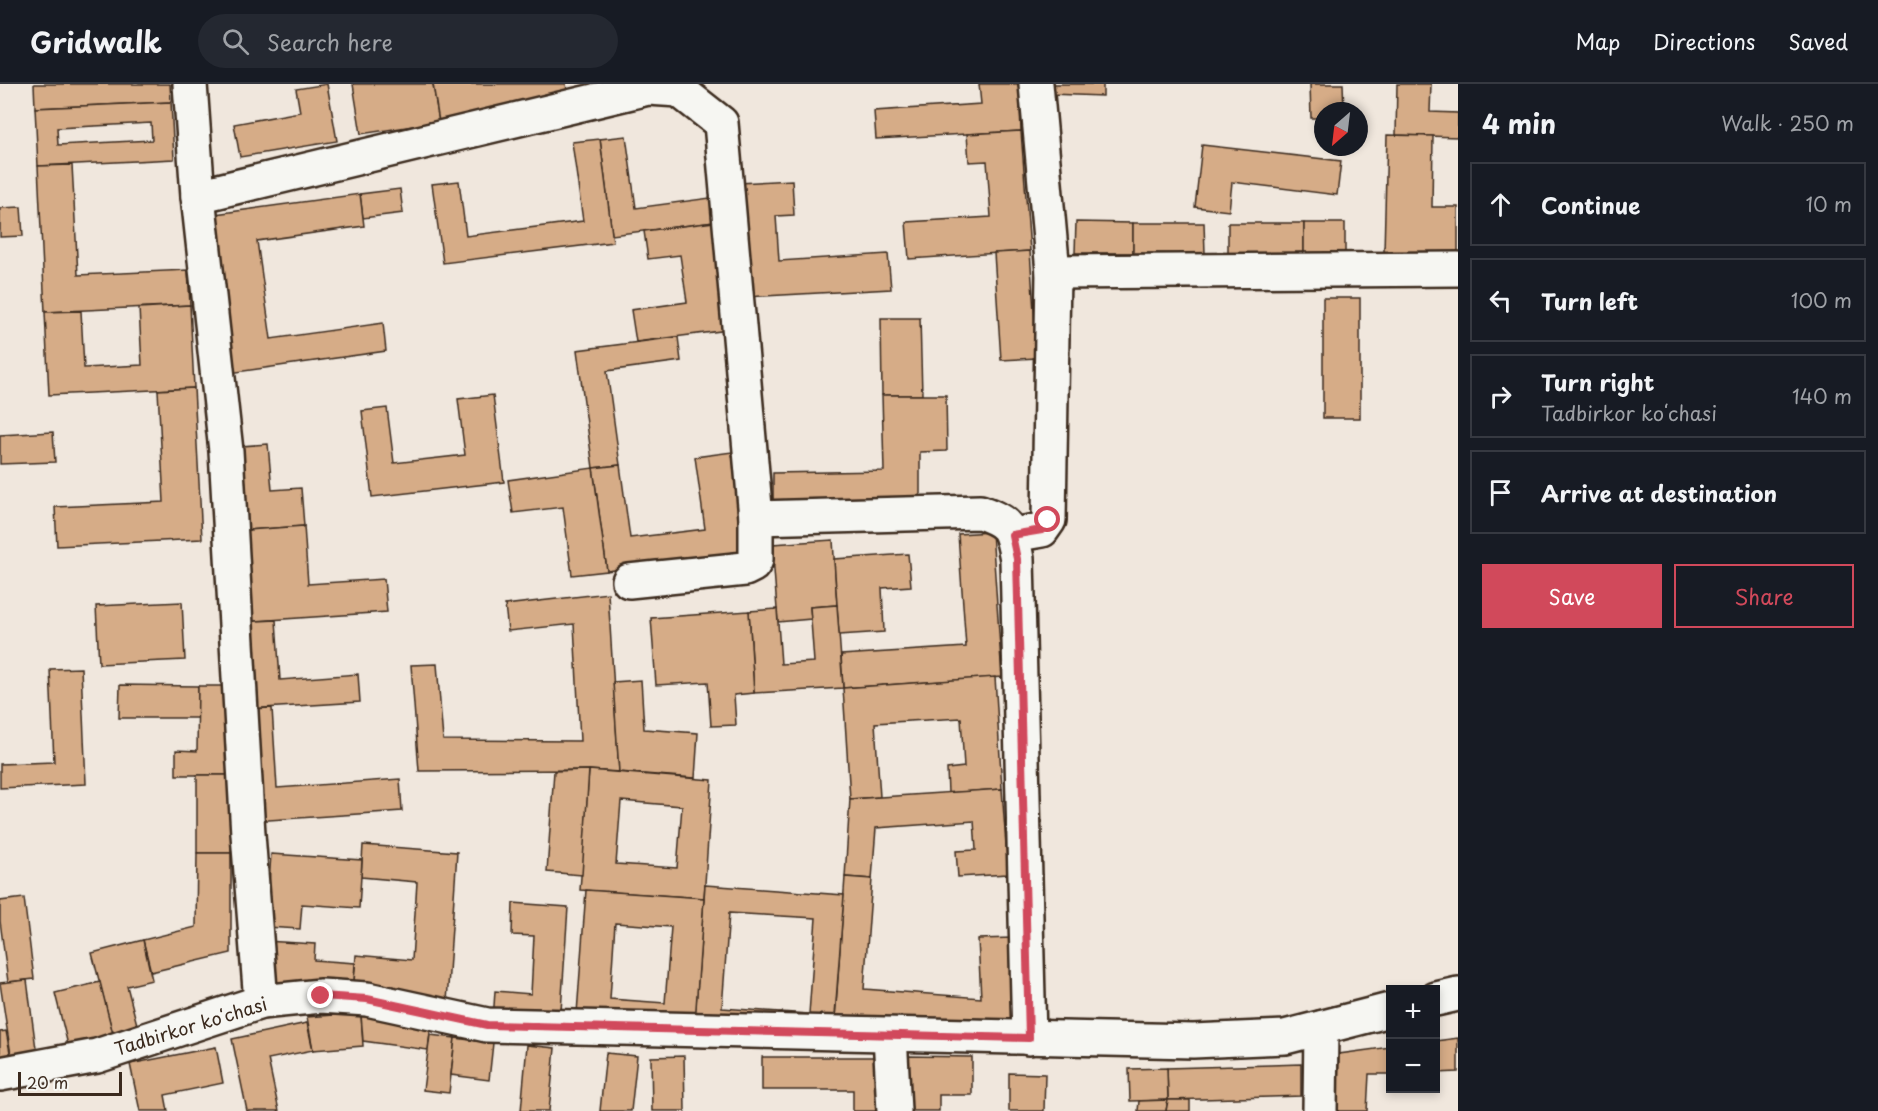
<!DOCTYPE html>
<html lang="en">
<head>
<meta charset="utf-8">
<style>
	body { margin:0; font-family:"Playpen Sans",sans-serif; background:#242831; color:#f1f3f6 }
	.controls { position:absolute; right:18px; bottom:18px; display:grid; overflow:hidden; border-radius:0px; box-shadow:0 3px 9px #0003 }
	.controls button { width:54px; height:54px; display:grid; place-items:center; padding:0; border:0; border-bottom:2px solid #363941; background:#171b24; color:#f1f3f6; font:30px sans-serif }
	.compass { position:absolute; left:1314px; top:18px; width:54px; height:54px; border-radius:50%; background:#171b24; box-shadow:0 3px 9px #0003; rotate:208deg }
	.scale { position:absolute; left:18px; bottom:15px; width:104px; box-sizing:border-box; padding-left:6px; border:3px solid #3b2a1e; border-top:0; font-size:16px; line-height:21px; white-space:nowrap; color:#3b2a1e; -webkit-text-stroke:4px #f6f6f2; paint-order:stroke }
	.stop { position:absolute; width:18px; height:18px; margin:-14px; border:4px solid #d1495b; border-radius:50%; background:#fff }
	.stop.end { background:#d1495b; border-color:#fff; box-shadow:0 2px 6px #0008 }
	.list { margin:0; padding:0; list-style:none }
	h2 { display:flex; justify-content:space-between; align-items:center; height:78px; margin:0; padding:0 24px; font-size:26px }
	h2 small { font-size:20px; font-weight:400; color:#9ea1a6 }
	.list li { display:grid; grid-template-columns:39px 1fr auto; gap:18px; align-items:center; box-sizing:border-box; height:84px; margin:0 12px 12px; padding:0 12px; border:2px solid #363941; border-radius:0px }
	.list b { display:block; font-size:22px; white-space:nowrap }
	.list p { margin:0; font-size:20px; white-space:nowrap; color:#9ea1a6 }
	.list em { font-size:20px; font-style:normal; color:#9ea1a6 }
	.actions { display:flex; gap:12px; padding:18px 24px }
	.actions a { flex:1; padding:14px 0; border:2px solid #d1495b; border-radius:0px; text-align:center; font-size:21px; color:#d1495b }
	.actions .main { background:#d1495b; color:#fff }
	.icon { flex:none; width:33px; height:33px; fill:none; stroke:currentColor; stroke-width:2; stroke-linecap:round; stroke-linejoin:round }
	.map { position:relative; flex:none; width:1458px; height:1027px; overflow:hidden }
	header { display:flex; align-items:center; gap:36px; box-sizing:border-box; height:84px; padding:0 30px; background:#171b24; border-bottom:2px solid #363941 }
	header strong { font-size:28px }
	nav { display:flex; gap:33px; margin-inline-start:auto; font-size:21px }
	.search { width:420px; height:54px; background:#242831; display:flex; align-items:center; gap:15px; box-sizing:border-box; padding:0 21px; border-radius:33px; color:#9ea1a6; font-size:22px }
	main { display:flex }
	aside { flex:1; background:#171b24 }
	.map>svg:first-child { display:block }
	.building { fill:#d6ac87; stroke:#3b2a1e; stroke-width:1.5; fill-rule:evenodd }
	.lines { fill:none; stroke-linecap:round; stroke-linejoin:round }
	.minor-casing { stroke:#3b2a1e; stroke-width:38 }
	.minor { stroke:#f6f6f2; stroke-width:33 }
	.route { stroke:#d1495b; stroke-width:8 }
	.labels { text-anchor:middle; stroke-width:6; stroke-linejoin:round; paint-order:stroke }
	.street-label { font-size:18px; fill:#3b2a1e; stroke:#f6f6f2 }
</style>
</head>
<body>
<header>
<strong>Gridwalk</strong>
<div class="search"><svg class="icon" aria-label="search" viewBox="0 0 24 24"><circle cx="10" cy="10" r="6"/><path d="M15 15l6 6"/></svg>Search here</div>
<nav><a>Map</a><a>Directions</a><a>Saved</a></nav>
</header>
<main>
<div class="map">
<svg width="1458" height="1027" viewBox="0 0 1458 1027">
	<rect width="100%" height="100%" fill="#f0e7dd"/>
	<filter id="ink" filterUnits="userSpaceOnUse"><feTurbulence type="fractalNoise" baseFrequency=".0167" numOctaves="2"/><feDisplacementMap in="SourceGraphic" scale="12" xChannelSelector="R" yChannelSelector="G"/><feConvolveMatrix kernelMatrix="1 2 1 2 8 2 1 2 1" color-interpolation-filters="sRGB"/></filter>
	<g filter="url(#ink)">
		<g class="building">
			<polygon points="34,0 170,0 171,18 35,24"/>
			<polygon points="327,0 337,57 240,73 234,40 300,28 296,5"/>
			<polygon points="353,0 433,0 439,38 361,50"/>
			<polygon points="433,0 566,0 569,18 439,38"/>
			<polygon points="979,0 1019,0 1021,47 876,55 874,27 981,20"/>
			<polygon points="1049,0 1103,0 1103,12 1049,10"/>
			<polygon points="1310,0 1343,0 1344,27 1323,27 1323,34 1311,34"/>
			<polygon points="1397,0 1431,0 1430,28 1458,29 1458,53 1396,51"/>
			<path d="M171,18L174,75L38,82L35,24ZM151,39L152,56L58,61L57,44Z"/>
			<polygon points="1021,47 1030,167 909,175 906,138 991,133 987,77 969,78 967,50"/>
			<polygon points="1387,51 1433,52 1432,123 1458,123 1458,170 1384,168"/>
			<polygon points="626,52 636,124 710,114 714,138 612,151 600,55"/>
			<polygon points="600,55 613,158 443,179 432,100 459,97 466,152 583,137 572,58"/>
			<polygon points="1202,61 1341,77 1337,111 1232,98 1229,127 1195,123"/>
			<polygon points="72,81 78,191 188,186 190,221 45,228 38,82"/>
			<polygon points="792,96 794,131 776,132 779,177 888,170 891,205 746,213 739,99"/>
			<polygon points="400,105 403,129 363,134 360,110"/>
			<polygon points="360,110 364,142 257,157 271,255 383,239 386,267 230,289 208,131"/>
			<polygon points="21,123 23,152 0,153 0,124"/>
			<polygon points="714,138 728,246 636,258 631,226 687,218 680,171 648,175 644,147"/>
			<polygon points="1076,138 1133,139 1133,169 1075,169"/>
			<polygon points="1133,139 1204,139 1205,170 1133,169"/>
			<polygon points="1228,139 1304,139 1304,170 1228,169"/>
			<rect x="1304" y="139" width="41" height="35"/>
			<polygon points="1030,167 1037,274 1001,276 994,169"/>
			<rect x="1323" y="214" width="37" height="120"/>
			<polygon points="190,221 194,304 49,311 45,228 81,227 84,284 142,281 139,224"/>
			<polygon points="881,234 920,234 922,311 882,311"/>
			<polygon points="678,253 681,277 607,287 620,381 593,384 577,266"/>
			<polygon points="194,304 202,455 57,462 55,423 164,418 158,306"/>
			<polygon points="493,311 504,398 372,413 362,327 387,324 394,379 465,371 458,315"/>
			<polygon points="882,311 946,311 947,367 920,368 920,417 773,419 773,389 884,387"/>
			<polygon points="53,348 55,378 0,380 0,351"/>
			<polygon points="268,360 272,406 301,404 304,442 233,447 228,363"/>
			<polygon points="732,368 745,469 607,487 593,384 620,381 630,454 705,445 695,373"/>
			<polygon points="593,384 607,487 572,491 563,423 513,429 508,396"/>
			<polygon points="304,442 308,500 384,495 387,528 240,538 233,447"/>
			<polygon points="992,448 1002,593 843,604 841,571 966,563 958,450"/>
			<polygon points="833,456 837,521 810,523 811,535 778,538 772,460"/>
			<polygon points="908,470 911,502 882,504 884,548 839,551 834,475"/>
			<polygon points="608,509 619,688 589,686 419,687 411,581 437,580 443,656 580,657 574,540 508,547 505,521"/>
			<polygon points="182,518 185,576 99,580 96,522"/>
			<polygon points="837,521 843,604 754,609 749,527 777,525 781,580 814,578 810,523"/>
			<polygon points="749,527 754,609 734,611 736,641 711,642 708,598 656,601 651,534"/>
			<polygon points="276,536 280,596 358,590 360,618 246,625 240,538"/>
			<polygon points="81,584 86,700 0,704 0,680 54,678 50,585"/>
			<polygon points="995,593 1002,705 948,709 947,685 964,683 961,634 875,639 880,713 850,715 843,604"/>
			<polygon points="641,596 644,645 698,649 695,694 619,688 613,598"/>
			<polygon points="120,601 198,602 198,634 119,634"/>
			<polygon points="198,602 232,602 232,691 176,691 176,666 197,667"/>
			<polygon points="272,624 277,704 400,695 402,727 254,737 246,625"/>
			<path d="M589,686L712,696L704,814L580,806ZM621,717L682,722L677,784L616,780Z"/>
			<polygon points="589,686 582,791 547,788 554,687"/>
			<polygon points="197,691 232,691 231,769 197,769"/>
			<polygon points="1002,705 1008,790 958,793 956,767 976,766 974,737 876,744 872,795 845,793 850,715"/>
			<polygon points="363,761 457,768 447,918 353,911 356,871 412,876 417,798 361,793"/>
			<polygon points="197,769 231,769 231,869 151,888 143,856 196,843"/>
			<polygon points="271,770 362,776 359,824 302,820 300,845 266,843"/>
			<polygon points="845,793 872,795 864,905 981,914 978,855 1013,854 1018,949 835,936"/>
			<path d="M705,801L844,811L833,958L694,947ZM729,829L816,834L809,930L722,924Z"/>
			<path d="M586,806L704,814L694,952L576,943ZM615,839L671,843L665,919L610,915Z"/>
			<polygon points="24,814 34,895 8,898 0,837 0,817"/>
			<polygon points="513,819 568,823 560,942 493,937 495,907 531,910 534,852 512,851"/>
			<polygon points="143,856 152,896 127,902 141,956 116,962 92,869"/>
			<polygon points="265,857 315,860 314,876 355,879 353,911 262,904"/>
			<polygon points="27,896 38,980 13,984 0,899"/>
			<polygon points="100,898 116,962 71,973 55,909"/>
			<polygon points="361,929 363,962 313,966 307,933"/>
			<polygon points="361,931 431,939 428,966 363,957"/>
			<polygon points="307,939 313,966 268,975 279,1027 247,1027 232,955"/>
			<polygon points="6,947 13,984 0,986 0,948"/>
			<polygon points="430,951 455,954 449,1009 423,1006"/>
			<polygon points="455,954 493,959 489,996 451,991"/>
			<polygon points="1458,954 1458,988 1436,989 1436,957"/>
			<polygon points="527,961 555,964 549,1027 521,1027"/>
			<polygon points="216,963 223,999 165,1011 168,1027 140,1027 130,980"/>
			<polygon points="1390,963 1390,990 1369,990 1367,1027 1337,1027 1339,970"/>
			<polygon points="606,969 637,972 631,1027 600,1027"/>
			<polygon points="684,972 685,1027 652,1027 651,973"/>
			<polygon points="906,972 972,973 972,1011 939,1011 939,1027 906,1027"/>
			<polygon points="762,973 877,973 878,1027 853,1027 853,1006 762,1006"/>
			<polygon points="1301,980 1301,1012 1168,1016 1167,984"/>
			<polygon points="1167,984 1168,1016 1130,1017 1129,985"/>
			<polygon points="1009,989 1045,990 1044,1027 1009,1027"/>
			<polygon points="1168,1016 1166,1027 1138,1027 1139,1017"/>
			<polygon points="1168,1016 1190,1016 1190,1027 1166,1027"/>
		</g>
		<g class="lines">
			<g class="minor-casing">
				<g id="minor">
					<polyline points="190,0 198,112 226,367 248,750 261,918"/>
					<polyline points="198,112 648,4 679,6 721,39 756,434 756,476 753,481 745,485 629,497"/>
					<polyline points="1053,188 1458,185"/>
					<path d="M756,434L980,428C1011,439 1011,444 1017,475L1029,954"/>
					<polyline points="1013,451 1042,446 1049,436 1053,188 1036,0"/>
					<polyline points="1436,915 1458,910"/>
					<polyline points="890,951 894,1027"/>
					<polyline points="0,990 97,972 261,918 321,912 367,915 487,941 1193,957 1285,953 1390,926"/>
					<polyline points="1320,1027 1321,944"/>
				</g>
			</g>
			<use href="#minor" class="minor"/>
		</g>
	</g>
	<g class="lines" filter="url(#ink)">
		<polyline class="route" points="321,912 367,915 487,941 1029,954 1017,475 1012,451 1042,446 1048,436"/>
	</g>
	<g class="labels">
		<g class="street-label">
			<text transform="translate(191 943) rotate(-17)" y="6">Tadbirkor koʻchasi</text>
		</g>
	</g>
</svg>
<div class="controls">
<button>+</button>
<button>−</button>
</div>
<svg class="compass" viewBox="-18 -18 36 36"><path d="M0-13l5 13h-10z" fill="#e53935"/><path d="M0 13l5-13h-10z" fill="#9ea1a6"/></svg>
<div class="scale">20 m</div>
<div class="stop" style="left:1048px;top:436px"></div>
<div class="stop end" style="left:321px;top:912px"></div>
</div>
<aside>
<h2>4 min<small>Walk · 250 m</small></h2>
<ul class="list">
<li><svg class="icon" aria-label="ahead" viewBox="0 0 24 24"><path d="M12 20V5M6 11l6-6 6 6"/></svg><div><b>Continue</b></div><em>10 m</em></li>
<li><svg class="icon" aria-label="left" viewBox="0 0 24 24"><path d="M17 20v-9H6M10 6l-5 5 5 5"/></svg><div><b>Turn left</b></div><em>100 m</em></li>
<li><svg class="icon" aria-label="right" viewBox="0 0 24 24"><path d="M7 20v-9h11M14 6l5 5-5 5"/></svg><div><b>Turn right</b><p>Tadbirkor koʻchasi</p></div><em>140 m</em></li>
<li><svg class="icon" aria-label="arrive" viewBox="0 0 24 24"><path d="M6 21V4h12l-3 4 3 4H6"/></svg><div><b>Arrive at destination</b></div></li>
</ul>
<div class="actions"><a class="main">Save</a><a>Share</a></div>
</aside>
</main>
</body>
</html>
